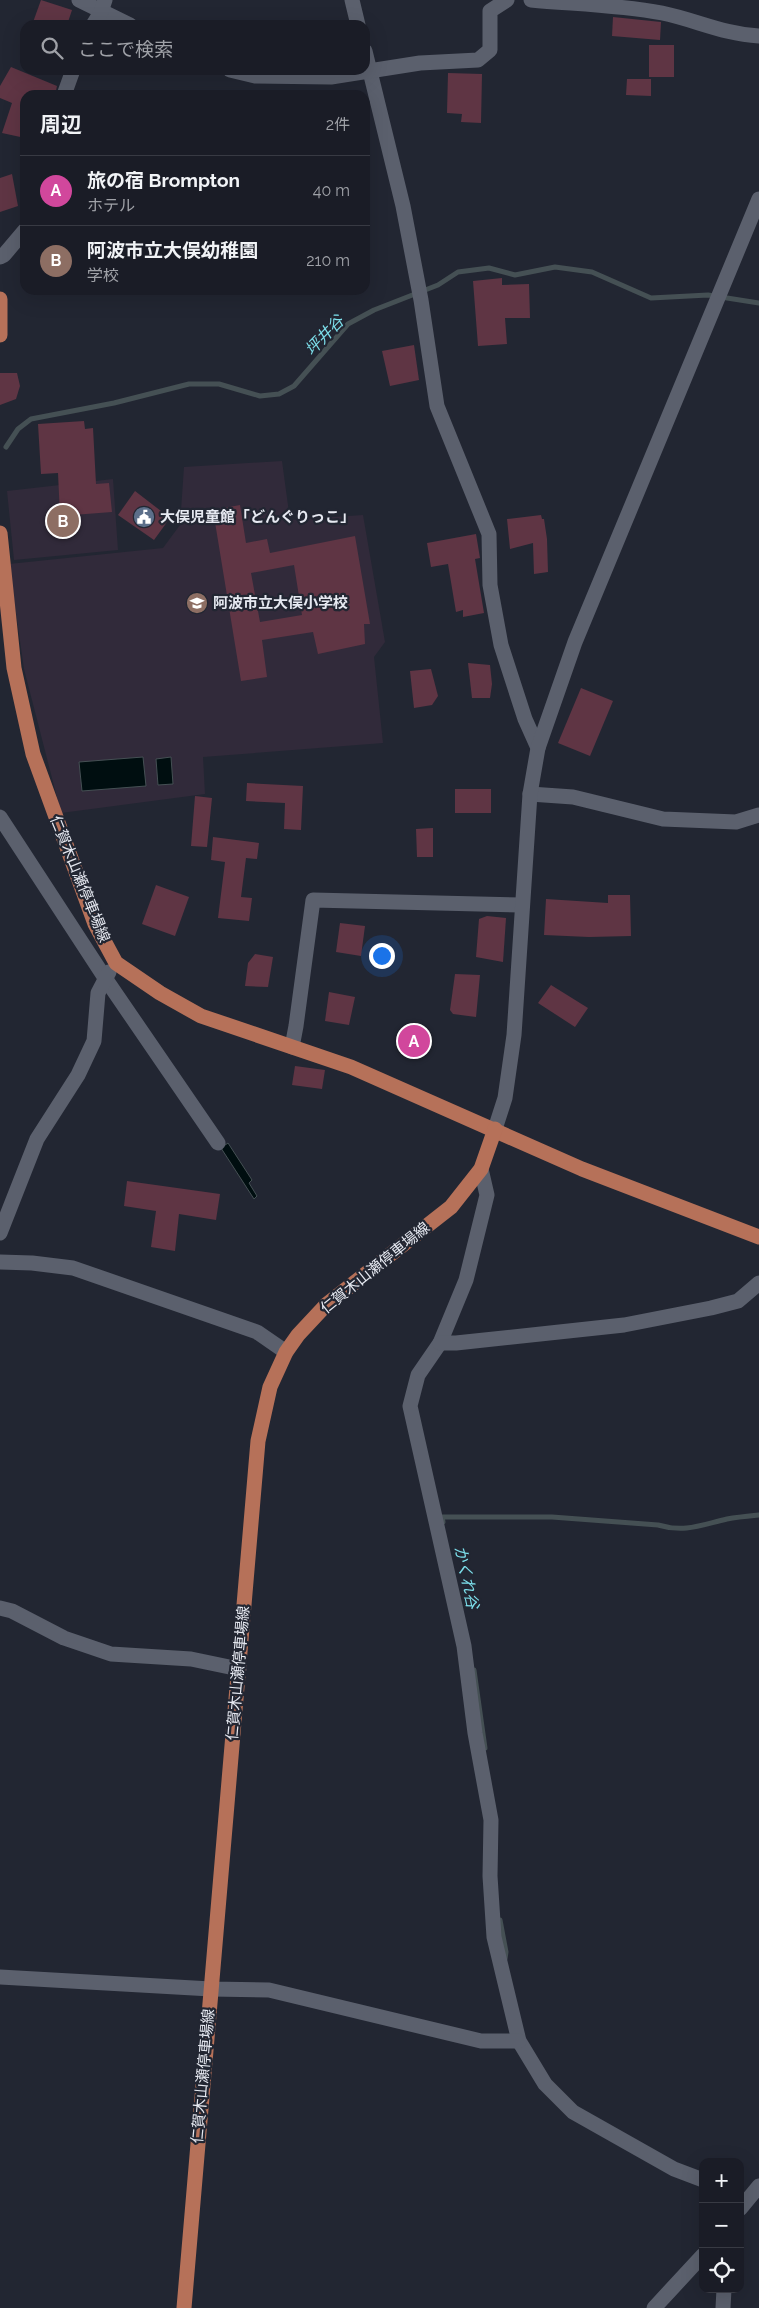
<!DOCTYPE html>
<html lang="ja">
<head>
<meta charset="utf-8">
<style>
	body { margin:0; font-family:Raleway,"Noto Sans JP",sans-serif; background:#23252e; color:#f1f3f6 }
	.controls { position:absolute; right:15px; bottom:15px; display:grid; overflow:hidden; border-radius:10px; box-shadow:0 5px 20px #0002 }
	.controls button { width:45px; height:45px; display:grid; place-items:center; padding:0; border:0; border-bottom:1px solid #383a43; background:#1a1c26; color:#f1f3f6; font:25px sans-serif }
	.you { position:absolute; left:381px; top:955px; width:18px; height:18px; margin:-12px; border:4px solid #fff; border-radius:50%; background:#1a73e8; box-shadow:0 0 0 8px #1a73e833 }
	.badge { display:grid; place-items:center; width:32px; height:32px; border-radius:50%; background:#1a73e8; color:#fff; font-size:16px; font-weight:700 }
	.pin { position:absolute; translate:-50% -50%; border:2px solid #fff; box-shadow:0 1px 5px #0006 }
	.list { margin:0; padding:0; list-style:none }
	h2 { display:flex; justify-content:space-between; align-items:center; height:65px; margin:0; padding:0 20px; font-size:21px }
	h2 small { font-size:16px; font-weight:400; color:#9fa1a7 }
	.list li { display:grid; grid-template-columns:32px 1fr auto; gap:15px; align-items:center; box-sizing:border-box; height:70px; padding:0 20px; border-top:1px solid #383a43 }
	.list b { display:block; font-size:19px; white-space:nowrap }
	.list p { margin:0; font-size:16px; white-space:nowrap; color:#9fa1a7 }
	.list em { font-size:16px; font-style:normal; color:#9fa1a7 }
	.icon { flex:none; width:28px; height:28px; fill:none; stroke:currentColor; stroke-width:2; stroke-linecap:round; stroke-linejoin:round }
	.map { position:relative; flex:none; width:759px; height:2308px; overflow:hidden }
	.search { position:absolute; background:#1a1c26; box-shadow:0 5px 20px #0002; left:20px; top:20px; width:350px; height:55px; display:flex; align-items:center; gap:12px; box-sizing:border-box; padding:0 18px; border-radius:15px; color:#9fa1a7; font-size:19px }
	.panel { position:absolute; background:#1a1c26; box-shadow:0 5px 20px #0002; left:20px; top:90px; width:350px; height:205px; border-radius:15px }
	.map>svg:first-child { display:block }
	.education { fill:#312a3a }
	.water { fill:#000e10; stroke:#455054 }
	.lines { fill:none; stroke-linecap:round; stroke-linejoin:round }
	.stream { stroke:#455054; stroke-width:5 }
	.building { fill:#5f3544; fill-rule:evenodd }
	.minor { stroke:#5b606d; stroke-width:15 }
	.major { stroke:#b67159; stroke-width:15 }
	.labels { text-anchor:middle; stroke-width:4.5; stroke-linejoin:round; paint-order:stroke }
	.poi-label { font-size:15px; font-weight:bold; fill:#e6e9f1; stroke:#222632; text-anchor:start }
	.street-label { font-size:15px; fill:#e6e9f1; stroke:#222632 }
	.water-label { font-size:16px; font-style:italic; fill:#7cdeea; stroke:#222632 }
</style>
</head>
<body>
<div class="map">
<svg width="759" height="2308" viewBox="0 0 759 2308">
	<rect width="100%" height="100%" fill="#222632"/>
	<g class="education">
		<polygon points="282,461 290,520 363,515 385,642 374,657 383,743 203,757 205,794 61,813 24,669 9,564 163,548 180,525 184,467"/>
		<polygon points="113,479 118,550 14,560 7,491"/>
	</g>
	<g class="water">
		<polygon points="143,757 146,786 82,791 79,762"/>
		<polygon points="171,757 173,784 158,785 156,759"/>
		<polygon points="228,1143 252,1180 249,1183 257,1196 254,1199 221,1148"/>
	</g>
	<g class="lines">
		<g class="stream">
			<polyline points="6,447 18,429 31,419 114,403 189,384 219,384 260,396 279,394 294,386 348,324 374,310 438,285 458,272 489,268 515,275 555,267 592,272 651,298 708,295 759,303"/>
			<path d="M443,1522L442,1517H552L658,1525C685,1533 701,1525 727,1519C738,1517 749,1516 759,1515"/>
			<polyline points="474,1670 485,1748"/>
			<polyline points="500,1920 506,1952 505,1959"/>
		</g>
	</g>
	<g class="building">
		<polygon points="41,0 72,10 67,25 32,25"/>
		<polygon points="613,17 661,22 660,40 612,36"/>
		<rect x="649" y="45" width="25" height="32"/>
		<polygon points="11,67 57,86 55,95 25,95 25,138 2,133 12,103 0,98 0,86"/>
		<polygon points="448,73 482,74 481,123 461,122 462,114 447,113"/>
		<polygon points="627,79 651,79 651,96 626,95"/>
		<polygon points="12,174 18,206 0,212 0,178"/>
		<polygon points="502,278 502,285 529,284 530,318 505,318 507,344 478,346 473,281"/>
		<polygon points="414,345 419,380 390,386 382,351"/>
		<polygon points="0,373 17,373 20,386 16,399 0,405"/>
		<polygon points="84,421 85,429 93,428 96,484 109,483 112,512 60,516 58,473 41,474 38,424"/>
		<polygon points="135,491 170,518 154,540 118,515"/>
		<path d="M240,505L246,543L267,539L270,553L355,536L370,624H364L365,644L318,654L313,632L262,640L267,677L241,681L213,510ZM294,565L302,615L260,622L251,573Z"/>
		<polygon points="541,515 542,519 544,519 547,539 548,572 534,574 533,543 510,549 507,519"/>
		<polygon points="476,534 480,558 475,559 484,613 463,617 463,610 456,612 448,564 431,567 427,543"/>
		<polygon points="468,663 490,665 492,684 490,698 472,698"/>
		<polygon points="431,669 438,696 432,705 414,708 410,671"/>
		<polygon points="581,688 613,701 590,756 558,743"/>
		<polygon points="247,783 303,786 301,830 284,829 285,803 246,801"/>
		<rect x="455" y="789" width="36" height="24"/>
		<polygon points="195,796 212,798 207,847 191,846"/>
		<polygon points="433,828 433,857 417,857 416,829"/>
		<polygon points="213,837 259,843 257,859 246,858 241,897 252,898 249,921 218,918 225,862 211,860"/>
		<polygon points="156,885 189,897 175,936 142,924"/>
		<polygon points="608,895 630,895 631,936 589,937 544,935 546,899 608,903"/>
		<polygon points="487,916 506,918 503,962 476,957 479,919"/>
		<polygon points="340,923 365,926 361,956 336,952"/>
		<polygon points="255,954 273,957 268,987 245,986 248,963"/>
		<polygon points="455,974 480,975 476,1017 453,1014 450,1010"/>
		<polygon points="551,985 588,1008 575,1027 538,1003"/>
		<polygon points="329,992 355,997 349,1025 325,1021"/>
		<polygon points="295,1066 325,1070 322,1089 292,1085"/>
		<polygon points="127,1181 220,1194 216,1220 179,1214 175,1251 151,1247 156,1211 124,1206"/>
	</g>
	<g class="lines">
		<g class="minor">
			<polyline points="79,0 130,25"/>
			<polyline points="352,0 358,25"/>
			<path d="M531,0C574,4 619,5 662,13C696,20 723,34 759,36"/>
			<polyline points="93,25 101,12 105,0"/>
			<polyline points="365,51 403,206 421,300 437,406 489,534 490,585 501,645 525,719 538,748"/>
			<polyline points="230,70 255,76 331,77 420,63 478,60 490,50 490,11 507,0"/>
			<polyline points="64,95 73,70"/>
			<polyline points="0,257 4,255 25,230"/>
			<polyline points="530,794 573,797 663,819 736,822 759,815"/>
			<polyline points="0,817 105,978 218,1143"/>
			<polyline points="292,1047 296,1026 313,900 522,905"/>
			<polyline points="495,1129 505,1098 514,1035 530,794 538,748 575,642 759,199"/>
			<polyline points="481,1169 487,1195 466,1280 440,1343 418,1375 410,1406 464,1646 475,1733 491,1820 490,1876 494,1937 519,2041 545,2084 573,2112 674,2169 703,2180"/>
			<polyline points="0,1233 37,1139 78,1075 94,1041 98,993 109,972"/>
			<polyline points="0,1262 32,1263 73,1268 257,1332 286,1352"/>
			<polyline points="440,1343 456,1343 624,1325 711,1308 738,1301 759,1283"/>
			<polyline points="0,1608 12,1611 64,1638 111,1654 191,1659 239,1669"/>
			<polyline points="0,1977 211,1989 269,1990 481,2041 519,2041"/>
			<polyline points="740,2209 759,2186"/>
			<polyline points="654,2308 703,2255"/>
			<polyline points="723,2308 724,2289"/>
		</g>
		<g class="major">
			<polyline points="0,299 0,335"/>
			<polyline points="0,533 14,668 33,754 95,924 116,963 160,993 201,1016 351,1067 582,1169 759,1237"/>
			<polyline points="184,2308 258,1441 270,1387 286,1352 298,1335 326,1305 451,1207 481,1169 495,1129"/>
		</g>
	</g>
	<defs>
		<g id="civic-disc" transform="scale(1.125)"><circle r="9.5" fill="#5c6f8a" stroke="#222632"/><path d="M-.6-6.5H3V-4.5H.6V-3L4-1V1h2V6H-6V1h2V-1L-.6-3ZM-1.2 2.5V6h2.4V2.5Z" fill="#fff"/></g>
		<g id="school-disc" transform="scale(1.125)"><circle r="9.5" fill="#8d6e63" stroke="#222632"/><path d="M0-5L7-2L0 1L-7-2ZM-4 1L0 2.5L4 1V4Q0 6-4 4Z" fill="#fff"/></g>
	</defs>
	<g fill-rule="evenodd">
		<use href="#civic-disc" x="144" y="517"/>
		<use href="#school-disc" x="197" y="603"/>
	</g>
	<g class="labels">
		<g class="poi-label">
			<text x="160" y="522">大俣児童館「どんぐりっこ」</text>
			<text x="213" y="608">阿波市立大俣小学校</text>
		</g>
		<g class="street-label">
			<text transform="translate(80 879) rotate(68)" y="5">仁賀木山瀬停車場線</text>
			<text transform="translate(375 1268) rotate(-39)" y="5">仁賀木山瀬停車場線</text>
			<text transform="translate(238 1673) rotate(-85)" y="5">仁賀木山瀬停車場線</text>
			<text transform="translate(203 2076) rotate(-85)" y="5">仁賀木山瀬停車場線</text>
		</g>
		<g class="water-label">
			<text transform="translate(324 335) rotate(-46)" y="6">坪井谷</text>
			<text transform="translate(467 1577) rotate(78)" y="6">かくれ谷</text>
		</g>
	</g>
</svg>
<div class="controls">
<button>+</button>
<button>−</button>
<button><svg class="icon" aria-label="locate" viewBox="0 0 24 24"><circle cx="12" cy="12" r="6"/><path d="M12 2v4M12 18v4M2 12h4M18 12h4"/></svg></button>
</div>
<div class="you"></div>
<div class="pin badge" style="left:414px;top:1041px;background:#d1479c">A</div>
<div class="pin badge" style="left:63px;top:521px;background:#8d6e63">B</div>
<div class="search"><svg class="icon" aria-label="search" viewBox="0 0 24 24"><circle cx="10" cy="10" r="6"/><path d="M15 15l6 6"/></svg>ここで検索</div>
<section class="panel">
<h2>周辺<small>2件</small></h2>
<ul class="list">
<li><span class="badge" style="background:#d1479c">A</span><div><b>旅の宿 Brompton</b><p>ホテル</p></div><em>40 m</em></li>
<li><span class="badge" style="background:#8d6e63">B</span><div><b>阿波市立大俣幼稚園</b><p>学校</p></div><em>210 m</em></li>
</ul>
</section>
</div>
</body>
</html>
